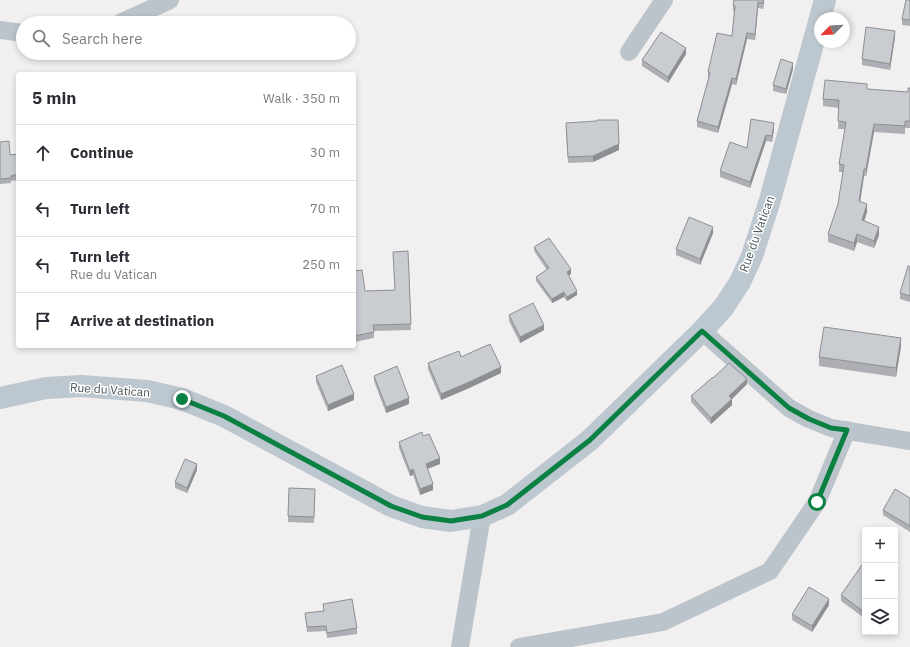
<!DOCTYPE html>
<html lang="en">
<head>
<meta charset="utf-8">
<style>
	body { margin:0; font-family:"IBM Plex Sans",sans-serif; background:#f7f7f7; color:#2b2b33 }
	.controls { position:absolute; right:12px; bottom:12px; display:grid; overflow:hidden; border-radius:4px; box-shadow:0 2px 6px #0003 }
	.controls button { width:36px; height:36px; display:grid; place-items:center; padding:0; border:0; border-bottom:1px solid #e1e1e2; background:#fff; color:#2b2b33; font:20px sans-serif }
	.compass { position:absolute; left:814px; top:12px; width:36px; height:36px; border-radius:50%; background:#fff; box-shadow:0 2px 6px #0003; rotate:246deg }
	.stop { position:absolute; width:12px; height:12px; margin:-9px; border:3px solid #0b8043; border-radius:50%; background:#fff }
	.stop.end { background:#0b8043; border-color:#fff; box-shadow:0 1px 4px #0008 }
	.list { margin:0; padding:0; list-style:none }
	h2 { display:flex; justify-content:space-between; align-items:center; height:52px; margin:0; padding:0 16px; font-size:17px }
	h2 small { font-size:13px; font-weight:400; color:#7c7c81 }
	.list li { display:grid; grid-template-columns:26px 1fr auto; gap:12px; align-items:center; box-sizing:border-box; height:56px; padding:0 16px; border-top:1px solid #e1e1e2 }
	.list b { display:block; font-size:15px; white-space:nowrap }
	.list p { margin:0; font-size:13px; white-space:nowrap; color:#7c7c81 }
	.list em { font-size:13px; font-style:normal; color:#7c7c81 }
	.icon { flex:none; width:22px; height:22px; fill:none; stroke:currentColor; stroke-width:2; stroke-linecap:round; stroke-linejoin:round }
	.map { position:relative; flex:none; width:910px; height:647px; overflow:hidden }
	.search { position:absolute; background:#fff; box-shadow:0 2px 6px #0003; left:16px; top:16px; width:340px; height:44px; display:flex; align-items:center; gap:10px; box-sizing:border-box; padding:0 14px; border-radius:22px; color:#7c7c81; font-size:15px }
	.panel { position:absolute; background:#fff; box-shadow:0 2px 6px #0003; left:16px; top:72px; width:340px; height:276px; border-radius:4px }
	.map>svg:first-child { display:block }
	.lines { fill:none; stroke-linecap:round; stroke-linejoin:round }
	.street { stroke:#bcc4cb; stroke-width:18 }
	.secondary { stroke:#bcc7cf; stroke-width:22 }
	.wall { fill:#adafb4 }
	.shaded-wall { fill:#8d8f92 }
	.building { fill:#c9ccd1; stroke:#8d8f92 }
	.route { stroke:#0b8043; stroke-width:5 }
	.labels { text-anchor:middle; stroke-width:3; stroke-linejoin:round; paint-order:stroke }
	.street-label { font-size:12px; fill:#48545b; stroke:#fff }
</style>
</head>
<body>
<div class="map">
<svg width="910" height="647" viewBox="0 0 910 647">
	<rect width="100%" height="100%" fill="#f1efef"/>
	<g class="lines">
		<g class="street">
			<polyline points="120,23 170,0"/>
			<polyline points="0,30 23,33"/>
			<polyline points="629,52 664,0"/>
			<polyline points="702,331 789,408 809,419 831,428 910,441"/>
			<polyline points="460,647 482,516"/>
			<polyline points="519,647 663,622 770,571 817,502 847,430"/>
		</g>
		<polyline class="secondary" points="0,398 46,388 81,386 147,391 182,399 224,416 391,506 422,517 451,521 482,516 507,505 590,440 702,331 723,308 740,282 752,256 770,200 825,0"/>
	</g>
	<g class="wall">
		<polygon points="764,0 763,9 758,8 755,40 747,39 736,85 732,84 718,133 697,127 697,121 709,78 708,78 708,72 732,36 734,12 733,11 733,5"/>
		<polygon points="910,0 910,26 902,25 902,19"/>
		<polygon points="895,37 890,70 862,65 862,59"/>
		<polygon points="686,54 668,83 642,66 642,60"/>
		<polygon points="793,69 786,94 773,91 773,85"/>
		<polygon points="910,88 910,128 905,128 905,134 874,132 866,176 864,176 860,202 867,212 864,221 879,235 874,248 857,242 854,251 828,242 828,234 838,204 843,172 839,172 839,164 845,129 838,129 839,108 823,106 823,99 867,89 908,92"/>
		<polygon points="566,129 619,150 593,162 568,163"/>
		<polygon points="774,129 772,142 766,141 750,188 720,177 720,171 747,148"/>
		<polygon points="0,142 10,155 18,154 18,180 11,181 11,183 0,184"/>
		<polygon points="713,233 700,265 676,255 676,249"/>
		<polygon points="534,247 571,274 569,275 577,295 567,301 564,297 552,303 536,281 536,277 547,270 534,251"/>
		<polygon points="393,252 409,275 411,330 374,331 374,338 354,342 354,271 365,291 395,290"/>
		<polygon points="910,266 910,302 900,299 900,293"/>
		<polygon points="509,315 544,330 520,343 509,321"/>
		<polygon points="901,346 896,377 819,366 819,357"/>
		<polygon points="428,363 501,373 467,389 441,400 428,369"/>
		<polygon points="316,376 354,400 328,411 316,382"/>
		<polygon points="374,376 409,404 386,413 374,381"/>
		<polygon points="713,378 747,384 732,399 732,405 711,424 691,402 691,396"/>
		<polygon points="399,442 440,464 428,469 433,490 420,495 413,475 410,476 399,448"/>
		<polygon points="197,470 187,493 175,488 175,482"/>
		<polygon points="315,495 314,523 288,522 288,516"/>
		<polygon points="910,498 910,532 883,515 883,510"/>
		<polygon points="864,562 863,617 841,601 841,595"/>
		<polygon points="323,604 357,628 357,634 327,638 326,631 307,632 305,613 323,612"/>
		<polygon points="829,605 812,632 792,620 792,614"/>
	</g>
	<g class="shaded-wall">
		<polygon points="763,0 764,0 763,9"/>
		<polygon points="758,2 758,8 755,40 755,34"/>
		<polygon points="895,31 895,37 890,70 890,64"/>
		<polygon points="747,33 747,39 736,85 736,79"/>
		<polygon points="686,48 686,54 668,83 668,77"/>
		<polygon points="793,63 793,69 786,94 786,89"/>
		<polygon points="732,78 732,84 718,133 718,127"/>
		<polygon points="774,123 774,129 772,142 772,136"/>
		<polygon points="874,124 874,132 866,176 866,169"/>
		<polygon points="766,135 766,141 750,188 750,182"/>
		<polygon points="619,144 619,150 593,162 593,156"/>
		<polygon points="864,169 864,176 859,209 859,201"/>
		<polygon points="867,204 867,212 862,228 862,220"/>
		<polygon points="713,227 713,233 700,265 700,259"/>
		<polygon points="879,227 879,235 874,248 874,241"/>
		<polygon points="857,234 857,242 854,251 854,243"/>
		<polygon points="571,269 571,274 567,276 567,272"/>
		<polygon points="577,291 577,295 567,301 567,297"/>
		<polygon points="564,292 564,297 552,303 552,299"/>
		<polygon points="544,325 544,330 520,343 520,337"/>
		<polygon points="901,338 901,346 896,377 896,368"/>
		<polygon points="501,367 501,373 467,389 441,400 441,394"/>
		<polygon points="747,379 747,384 730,401 732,399 732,405 711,424 711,418 729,396"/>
		<polygon points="354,394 354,400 328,411 328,405"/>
		<polygon points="409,398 409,404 386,413 386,407"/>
		<polygon points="440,458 440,464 426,469 426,464"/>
		<polygon points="197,464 197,470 187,493 187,488"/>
		<polygon points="413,469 413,475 410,476 410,471"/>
		<polygon points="433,484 433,490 420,495 420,489"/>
		<polygon points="829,599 829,605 812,632 812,626"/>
		<polygon points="865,608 865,614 863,617 863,611"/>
	</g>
	<g class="building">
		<polygon points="734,0 763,0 763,3 758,2 755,34 747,33 736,79 732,78 718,127 697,121 710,73 708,72 717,33 732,36 735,6 733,5"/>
		<polygon points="906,0 910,0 910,20 902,19"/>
		<polygon points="866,27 895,31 890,64 862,59"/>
		<polygon points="661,32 686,48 668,77 642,60"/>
		<polygon points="781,59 793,63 786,89 773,85"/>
		<polygon points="825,80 867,84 867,89 908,92 908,88 910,88 910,121 905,121 905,126 874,124 866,169 864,169 859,201 867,204 862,220 879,227 874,241 857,234 854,243 828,234 838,204 844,165 839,164 846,122 838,121 839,100 823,99"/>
		<polygon points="751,119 774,123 772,136 766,135 750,182 720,171 730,142 747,148"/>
		<polygon points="597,120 618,120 619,144 593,156 568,157 566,123 597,121"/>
		<polygon points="9,141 10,155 18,154 18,174 11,176 11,178 0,179 0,142"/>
		<polygon points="689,217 713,227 700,259 676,249"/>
		<polygon points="549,238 571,269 567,272 577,291 567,297 564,292 552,299 536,277 549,268 534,247"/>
		<polygon points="408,251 409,275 411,324 373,325 374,332 354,336 354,271 362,270 365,291 395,290 393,252"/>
		<polygon points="908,266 910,266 910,296 900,293"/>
		<polygon points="533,303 544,325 520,337 509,315"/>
		<polygon points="824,327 901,338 896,368 819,357"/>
		<polygon points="490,344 501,367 467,383 441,394 428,363 459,351 461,357"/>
		<polygon points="729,363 747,379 729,396 732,399 711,418 691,396 713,377 713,378"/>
		<polygon points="342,365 354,394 328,405 316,376"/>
		<polygon points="397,366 409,398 386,407 374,376"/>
		<polygon points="422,432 423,436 429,434 440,458 426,464 433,484 420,489 413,469 410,471 399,442"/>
		<polygon points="185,459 197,464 187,488 175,482"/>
		<polygon points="289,488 315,489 314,517 288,516"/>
		<polygon points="895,489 910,498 910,526 883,510"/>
		<polygon points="864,562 865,562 865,608 863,611 841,595"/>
		<polygon points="809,587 829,599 812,626 792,614"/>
		<polygon points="352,599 357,628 327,633 326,626 307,627 305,613 324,611 323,604"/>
	</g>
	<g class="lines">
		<polyline class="route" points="182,399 224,416 391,506 422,517 451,521 482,516 507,505 590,440 702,331 789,408 809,419 831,428 847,430 817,502"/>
	</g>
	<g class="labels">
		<g class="street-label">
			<text transform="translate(757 234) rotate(-70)" y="4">Rue du Vatican</text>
			<text transform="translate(110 390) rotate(4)" y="4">Rue du Vatican</text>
		</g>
	</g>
</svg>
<div class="controls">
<button>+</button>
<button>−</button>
<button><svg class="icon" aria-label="layers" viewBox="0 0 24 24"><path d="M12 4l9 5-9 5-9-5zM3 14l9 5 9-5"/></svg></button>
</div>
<svg class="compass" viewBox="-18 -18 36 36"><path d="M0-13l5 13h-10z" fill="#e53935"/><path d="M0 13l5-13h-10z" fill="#7c7c81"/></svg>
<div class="stop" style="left:817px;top:502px"></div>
<div class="stop end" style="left:182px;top:399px"></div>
<div class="search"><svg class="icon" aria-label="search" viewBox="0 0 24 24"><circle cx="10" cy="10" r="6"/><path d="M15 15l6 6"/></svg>Search here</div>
<section class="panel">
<h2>5 min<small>Walk · 350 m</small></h2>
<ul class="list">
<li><svg class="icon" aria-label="ahead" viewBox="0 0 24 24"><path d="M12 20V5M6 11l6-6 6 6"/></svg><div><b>Continue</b></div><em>30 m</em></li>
<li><svg class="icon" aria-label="left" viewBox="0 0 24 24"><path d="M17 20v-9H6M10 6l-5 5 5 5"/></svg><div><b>Turn left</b></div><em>70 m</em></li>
<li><svg class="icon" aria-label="left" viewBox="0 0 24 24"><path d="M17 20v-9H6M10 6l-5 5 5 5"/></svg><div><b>Turn left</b><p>Rue du Vatican</p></div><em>250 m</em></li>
<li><svg class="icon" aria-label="arrive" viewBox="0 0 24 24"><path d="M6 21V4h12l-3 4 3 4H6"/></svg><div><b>Arrive at destination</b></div></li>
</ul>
</section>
</div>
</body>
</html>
